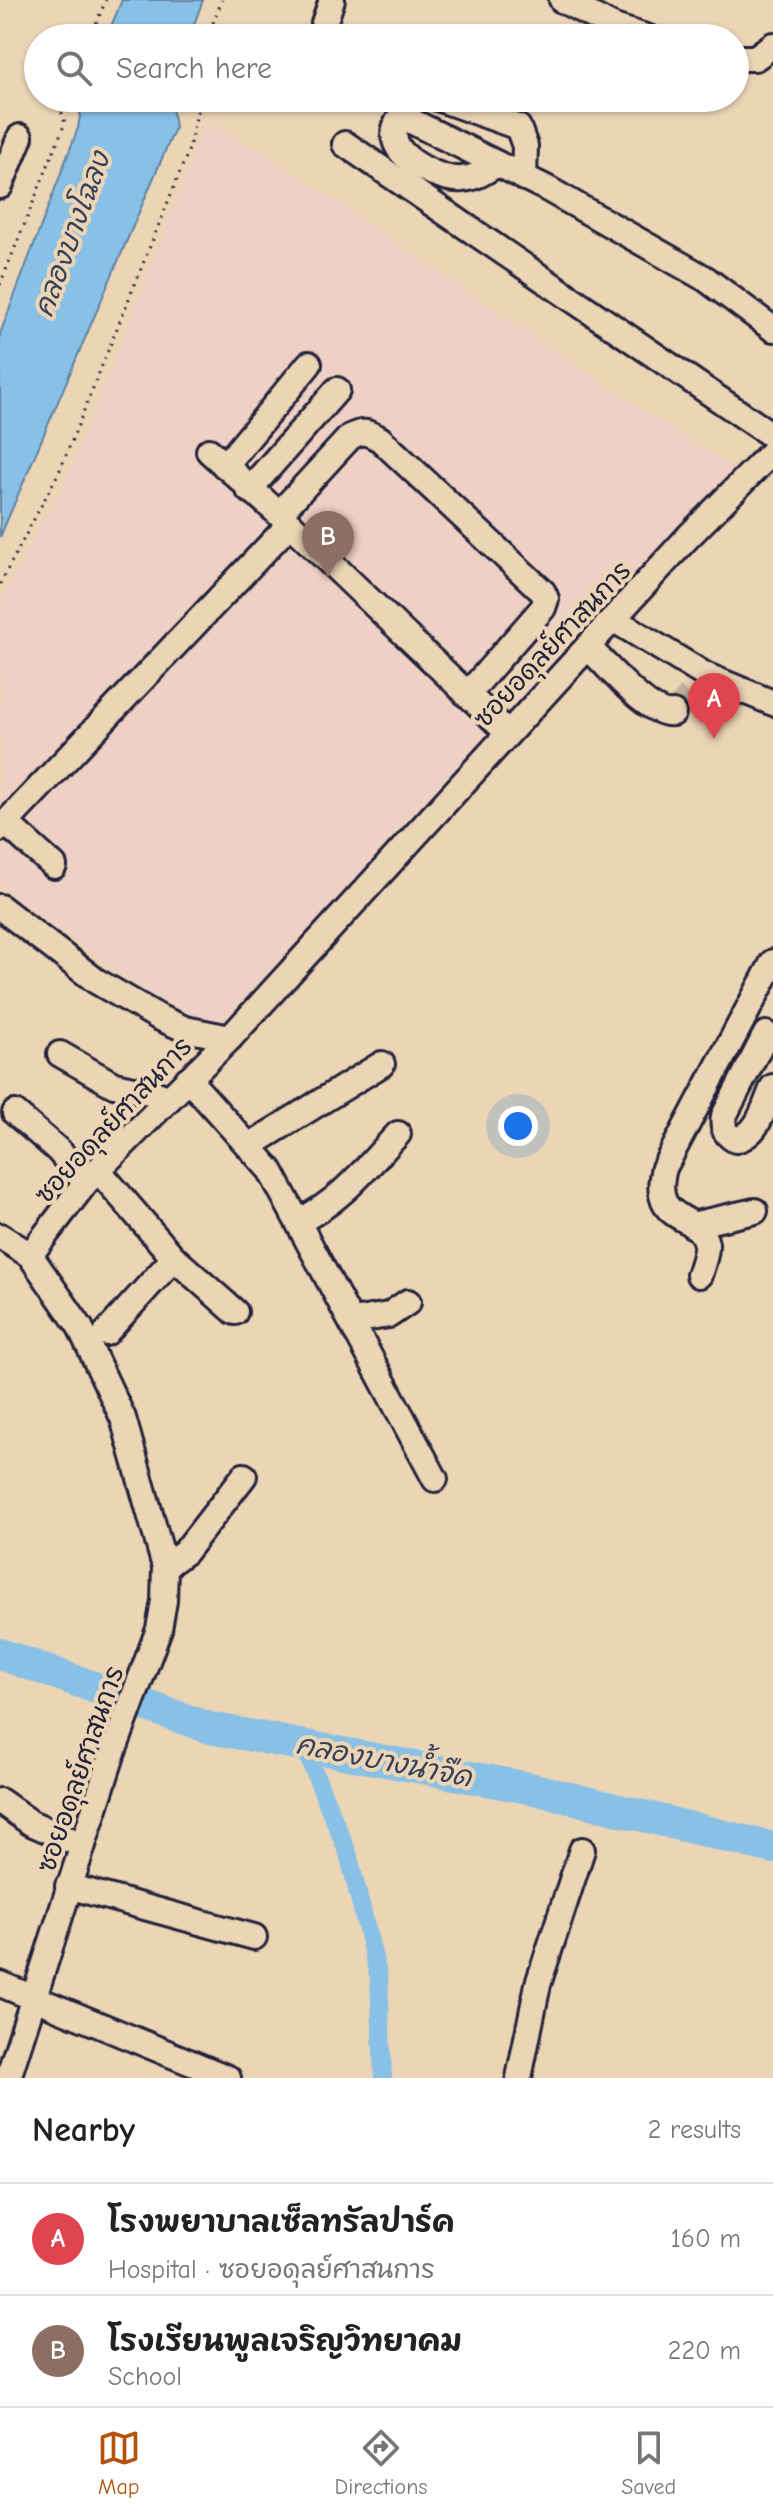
<!DOCTYPE html>
<html lang="en">
<head>
<meta charset="utf-8">
<style>
	body { margin:0; font-family:"Comic Neue","Playpen Sans Thai",sans-serif; background:#f2f2f2; color:#222 }
	.you { position:absolute; left:518px; top:1126px; width:28px; height:28px; margin:-20px; border:6px solid #fff; border-radius:50%; background:#1a73e8; box-shadow:0 0 0 12px #1a73e833 }
	.badge { display:grid; place-items:center; width:52px; height:52px; border-radius:50%; background:#b45309; color:#fff; font-size:26px; font-weight:700 }
	.pin { position:absolute; translate:-50% -66px; filter:drop-shadow(0 2px 4px #0008) }
	.pin::after { content:''; position:absolute; top:42px; width:28px; height:24px; background:inherit; clip-path:polygon(0 0,100% 0,50% 100%) }
	.list { margin:0; padding:0; list-style:none }
	h2 { display:flex; justify-content:space-between; align-items:center; height:104px; margin:0; padding:0 32px; font-size:34px }
	h2 small { font-size:26px; font-weight:400; color:#767676 }
	.list li { display:grid; grid-template-columns:52px 1fr auto; gap:24px; align-items:center; box-sizing:border-box; height:112px; padding:0 32px; border-top:2px solid #e0e0e0 }
	.list b { display:block; font-size:30px; white-space:nowrap }
	.list p { margin:0; font-size:26px; white-space:nowrap; color:#767676 }
	.list em { font-size:26px; font-style:normal; color:#767676 }
	.icon { flex:none; width:44px; height:44px; fill:none; stroke:currentColor; stroke-width:2; stroke-linecap:round; stroke-linejoin:round }
	.map { position:relative; flex:none; width:773px; height:2078px; overflow:hidden }
	.search { position:absolute; background:#fff; box-shadow:0 2px 6px #0004; left:24px; right:24px; top:24px; height:88px; display:flex; align-items:center; gap:20px; box-sizing:border-box; padding:0 28px; border-radius:44px; color:#767676; font-size:30px }
	.sheet { height:328px; background:#fff }
	nav { display:flex; justify-content:space-around; align-items:center; box-sizing:border-box; height:112px; border-top:2px solid #e0e0e0; background:#fff; font-size:22px; color:#767676 }
	nav a { display:grid; justify-items:center; gap:4px }
	nav .on { color:#b45309 }
	.map>svg:first-child { display:block }
	.built { fill:#eed0c4 }
	.water { fill:#88c0e6; stroke:#5f81a2; stroke-width:2 }
	.lines { fill:none; stroke-linecap:round; stroke-linejoin:round }
	.canal { stroke:#88c0e6; stroke-width:18 }
	.river { stroke:#88c0e6; stroke-width:32 }
	.minor-tunnel { stroke:#c4b19d; stroke-width:24; stroke-dasharray:24 12; stroke-linecap:butt }
	.minor-casing { stroke:#22223b; stroke-width:30 }
	.path { stroke:#22223b; stroke-width:3; stroke-dasharray:2 6; stroke-linecap:butt }
	.minor { stroke:#ecd5b5; stroke-width:24 }
	.labels { text-anchor:middle; stroke-width:8; stroke-linejoin:round; paint-order:stroke }
	.street-label { font-size:26px; fill:#22223b; stroke:#ecd5b5 }
	.water-label { font-size:28px; font-style:italic; fill:#36425d; stroke:#ecd5b5 }
</style>
</head>
<body>
<div class="map">
<svg width="773" height="2078" viewBox="0 0 773 2078">
	<rect width="100%" height="100%" fill="#ecd5b5"/>
	<filter id="ink" filterUnits="userSpaceOnUse"><feTurbulence type="fractalNoise" baseFrequency=".0125" numOctaves="2"/><feDisplacementMap in="SourceGraphic" scale="16" xChannelSelector="R" yChannelSelector="G"/><feConvolveMatrix kernelMatrix="1 2 1 2 8 2 1 2 1" color-interpolation-filters="sRGB"/></filter>
	<g filter="url(#ink)">
		<polygon class="built" points="203,119 281,164 625,399 744,475 231,1021 213,1021 201,1020 183,1012 145,992 0,888 0,601 69,473 189,167"/>
		<g class="water">
			<polygon points="122,0 203,0 189,38 106,38"/>
			<polygon points="83,98 171,98 175,128 0,537 0,334 78,128"/>
		</g>
		<g class="lines">
			<polyline class="canal" points="303,1745 348,1853 379,1978 383,2078"/>
			<polyline class="river" points="0,1654 210,1728 534,1789 773,1848"/>
			<polyline class="minor-tunnel" points="673,713 693,692"/>
			<g class="minor-casing">
				<g id="minor">
					<polyline points="562,0 614,27 649,38"/>
					<polyline points="319,38 332,0"/>
					<polyline points="735,58 755,58 773,45"/>
					<polyline points="416,98 401,116 546,188 706,279 773,329"/>
					<polyline points="437,98 518,127 525,146 524,178"/>
					<path d="M401,116C397,123 392,131 395,140C400,161 442,181 462,179C476,178 486,171 497,164"/>
					<polyline points="345,144 773,436"/>
					<polyline points="0,186 20,137"/>
					<polyline points="209,451 290,524 508,733"/>
					<polyline points="225,466 309,364"/>
					<polyline points="249,490 337,390"/>
					<path d="M279,514L350,437C363,430 367,432 380,439L543,592L546,599L543,608L467,695"/>
					<polyline points="613,619 705,675 773,703"/>
					<path d="M588,647C606,664 649,717 673,713"/>
					<polyline points="6,823 54,866"/>
					<polyline points="0,829 290,524"/>
					<polyline points="0,907 96,981 160,1018 185,1029 230,1038"/>
					<path d="M766,1034L724,1116C722,1128 725,1134 735,1140C759,1135 764,1107 773,1087"/>
					<polyline points="60,1054 114,1085 154,1093 168,1098"/>
					<polyline points="188,1079 270,1170 435,1479"/>
					<polyline points="15,1113 58,1150 86,1182"/>
					<polyline points="249,1146 382,1064"/>
					<polyline points="98,1170 174,1258 235,1312"/>
					<path d="M299,1221C340,1202 367,1167 398,1134"/>
					<polyline points="692,1225 755,1211"/>
					<polyline points="0,1236 30,1255"/>
					<path d="M699,1275C702,1266 707,1253 706,1244C700,1210 649,1227 664,1168L773,962"/>
					<polyline points="352,1321 389,1315 408,1302"/>
					<polyline points="106,1333 174,1258"/>
					<polyline points="165,1567 185,1552 244,1476"/>
					<polyline points="0,1801 31,1823 82,1845"/>
					<polyline points="68,1886 254,1937"/>
					<polyline points="0,1984 228,2078"/>
					<polyline points="8,2078 112,1755 159,1629 164,1601 165,1567 123,1418 80,1327 30,1255 86,1182 230,1038 687,538 773,451"/>
					<polyline points="519,2078 538,1984 582,1850"/>
				</g>
			</g>
			<g class="path">
				<polyline points="90,38 106,0"/>
				<polyline points="207,38 222,0"/>
				<polyline points="0,285 65,123 62,113 64,98"/>
				<polyline points="0,584 60,470 188,152 198,109 196,98"/>
			</g>
			<use href="#minor" class="minor"/>
		</g>
	</g>
	<g class="labels">
		<g class="street-label">
			<text transform="translate(552 644) rotate(-47)" y="9">ซอยอดุลย์ศาสนการ</text>
			<text transform="translate(113 1120) rotate(-47)" y="9">ซอยอดุลย์ศาสนการ</text>
			<text transform="translate(80 1769) rotate(-71)" y="9">ซอยอดุลย์ศาสนการ</text>
		</g>
		<g class="water-label">
			<text transform="translate(71 234) rotate(-70)" y="10">คลองบางโฉลง</text>
			<text transform="translate(384 1760) rotate(11)" y="10">คลองบางน้ำจืด</text>
		</g>
	</g>
</svg>
<div class="you"></div>
<div class="pin badge" style="left:714px;top:739px;background:#e0444e">A</div>
<div class="pin badge" style="left:328px;top:577px;background:#8d6e63">B</div>
<div class="search"><svg class="icon" aria-label="search" viewBox="0 0 24 24"><circle cx="10" cy="10" r="6"/><path d="M15 15l6 6"/></svg>Search here</div>
</div>
<section class="sheet">
<h2>Nearby<small>2 results</small></h2>
<ul class="list">
<li><span class="badge" style="background:#e0444e">A</span><div><b>โรงพยาบาลเซ็ลทรัลปาร์ค</b><p>Hospital · ซอยอดุลย์ศาสนการ</p></div><em>160 m</em></li>
<li><span class="badge" style="background:#8d6e63">B</span><div><b>โรงเรียนพูลเจริญวิทยาคม</b><p>School</p></div><em>220 m</em></li>
</ul>
</section>
<nav>
<a class="on"><svg class="icon" aria-label="map" viewBox="0 0 24 24"><path d="M3 6l6-2 6 2 6-2v14l-6 2-6-2-6 2zM9 4v14M15 6v14"/></svg>Map</a>
<a><svg class="icon" aria-label="directions" viewBox="0 0 24 24"><path d="M12 3l9 9-9 9-9-9zM9 14v-3h6M13 9l2 2-2 2"/></svg>Directions</a>
<a><svg class="icon" aria-label="saved" viewBox="0 0 24 24"><path d="M7 4h10v16l-5-4-5 4z"/></svg>Saved</a>
</nav>
</body>
</html>
